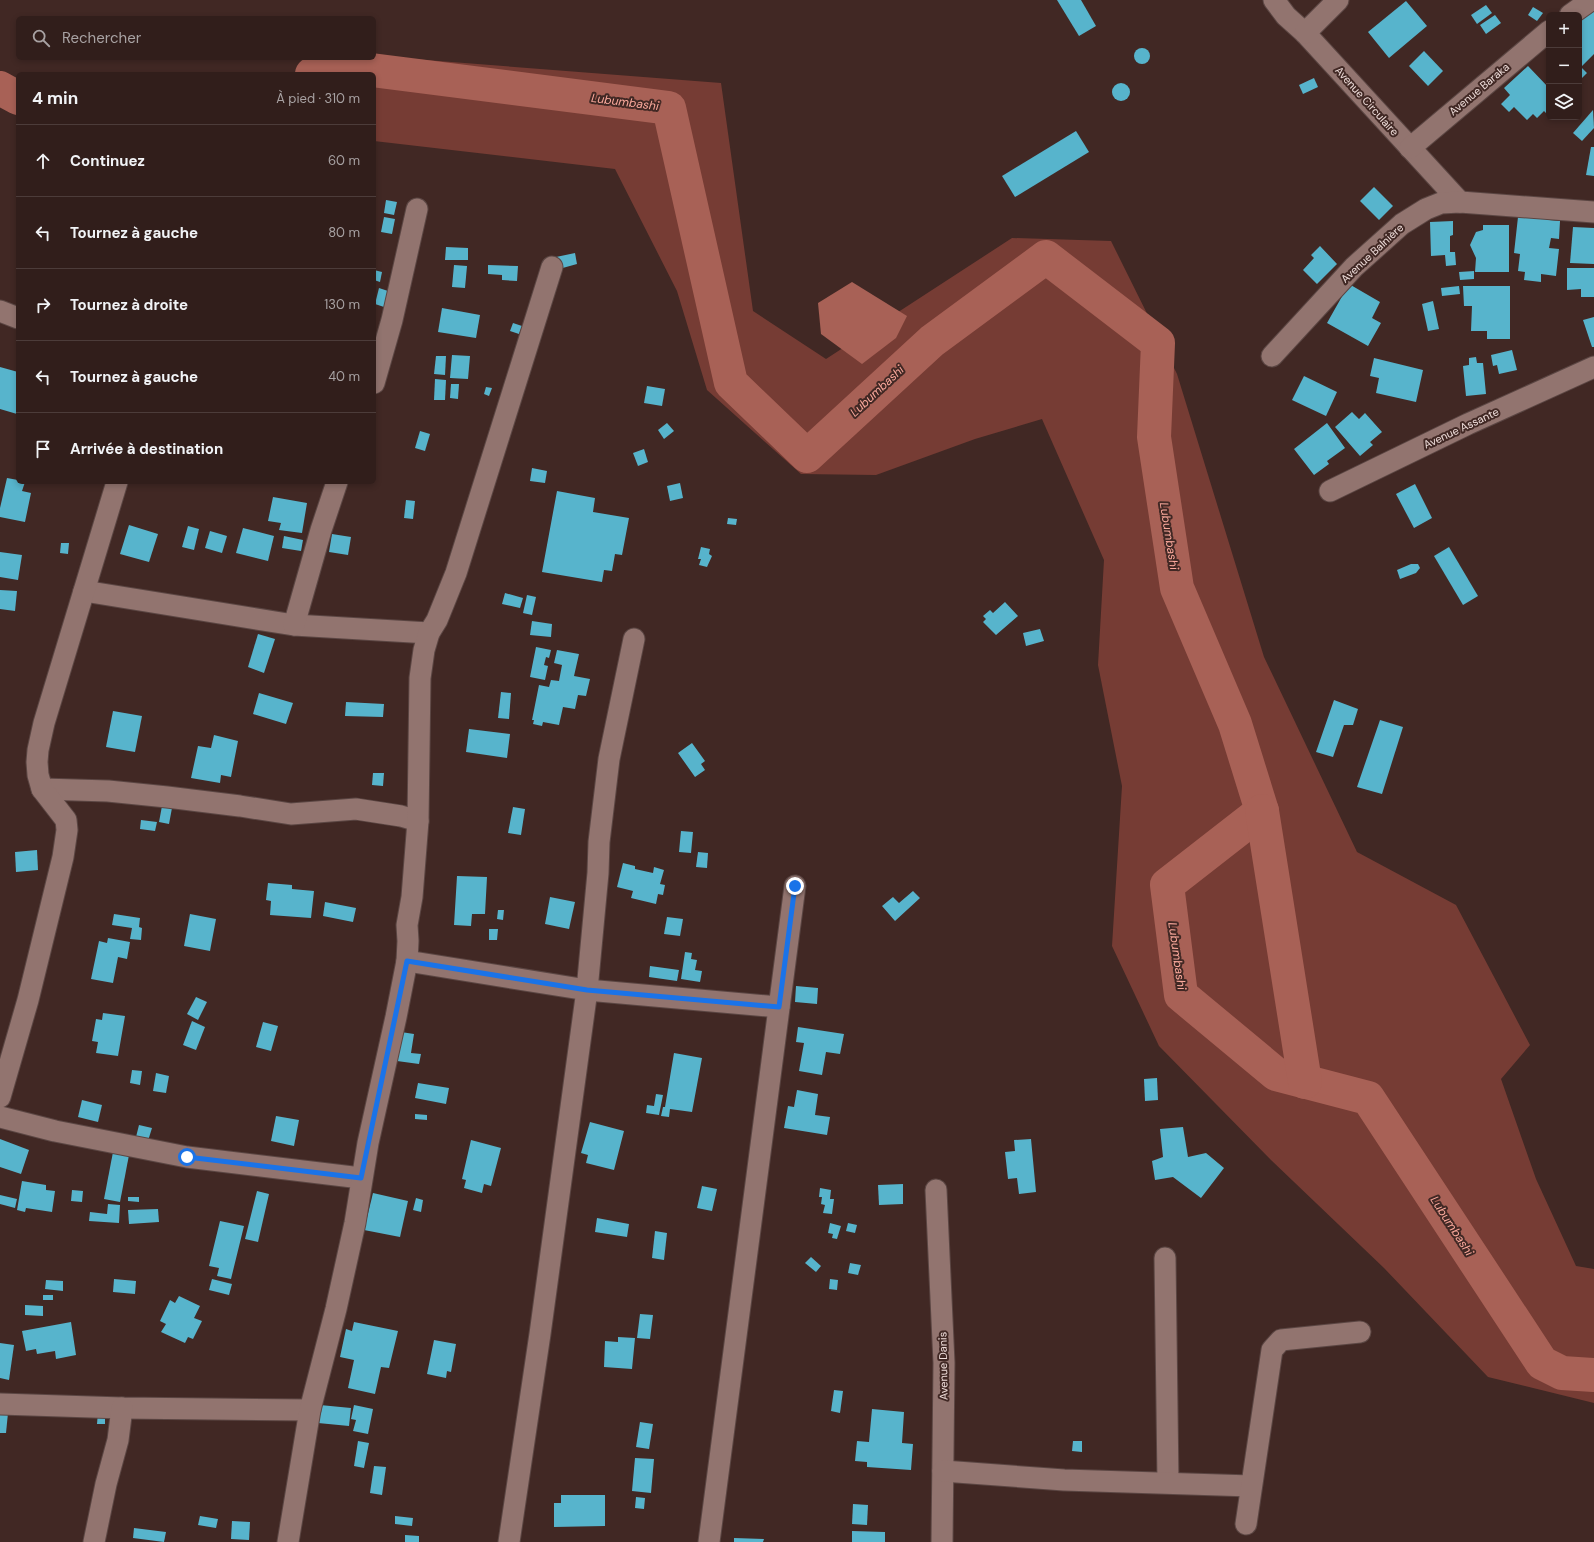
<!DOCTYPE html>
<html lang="fr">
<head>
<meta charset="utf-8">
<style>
	body { margin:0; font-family:"DM Sans",sans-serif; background:#392724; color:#f1f3f6 }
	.controls { position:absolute; right:12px; top:12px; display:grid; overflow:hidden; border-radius:6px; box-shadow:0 2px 6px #0003 }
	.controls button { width:36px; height:36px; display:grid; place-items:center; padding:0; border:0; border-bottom:1px solid #4c3c3a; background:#311e1b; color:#f1f3f6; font:20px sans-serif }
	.stop { position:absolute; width:12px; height:12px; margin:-9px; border:3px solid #1a73e8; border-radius:50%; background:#fff }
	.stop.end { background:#1a73e8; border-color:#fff; box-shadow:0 1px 4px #0008 }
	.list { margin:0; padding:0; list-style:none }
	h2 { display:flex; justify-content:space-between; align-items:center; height:52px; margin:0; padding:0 16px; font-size:17px }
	h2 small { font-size:13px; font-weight:400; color:#a8a2a3 }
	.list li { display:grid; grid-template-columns:26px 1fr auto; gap:12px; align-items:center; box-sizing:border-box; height:72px; padding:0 16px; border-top:1px solid #4c3c3a }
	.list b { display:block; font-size:15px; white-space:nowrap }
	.list em { font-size:13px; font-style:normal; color:#a8a2a3 }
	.icon { flex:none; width:22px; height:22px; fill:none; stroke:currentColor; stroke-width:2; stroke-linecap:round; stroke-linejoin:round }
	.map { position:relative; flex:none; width:1594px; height:1542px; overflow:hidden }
	.search { position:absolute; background:#311e1b; box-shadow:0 2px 6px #0003; left:16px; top:16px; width:360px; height:44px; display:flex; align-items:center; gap:10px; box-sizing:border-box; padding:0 14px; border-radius:6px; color:#a8a2a3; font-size:15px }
	.panel { position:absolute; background:#311e1b; box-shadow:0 2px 6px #0003; left:16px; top:72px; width:360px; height:412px; border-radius:6px }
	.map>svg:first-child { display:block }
	.green { fill:#763c34 }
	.water { fill:#a86156 }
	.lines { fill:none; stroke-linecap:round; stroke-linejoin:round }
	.river { stroke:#a86156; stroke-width:34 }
	.building { fill:#57b4cc }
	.minor-casing { stroke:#5b4643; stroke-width:23 }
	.minor { stroke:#92746f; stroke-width:21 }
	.route { stroke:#1a73e8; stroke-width:5 }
	.labels { text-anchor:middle; stroke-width:4; stroke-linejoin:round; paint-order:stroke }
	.street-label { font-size:11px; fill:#f0dfdc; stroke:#412824 }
	.water-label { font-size:12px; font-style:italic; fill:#fba99c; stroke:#412824 }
</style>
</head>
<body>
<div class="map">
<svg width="1594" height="1542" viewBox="0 0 1594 1542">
	<rect width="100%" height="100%" fill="#412824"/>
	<polygon class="green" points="374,56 721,83 753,311 826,359 1012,238 1111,241 1177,374 1264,657 1357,852 1456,905 1530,1045 1501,1079 1536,1179 1576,1266 1594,1269 1594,1403 1488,1377 1384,1268 1271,1160 1159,1046 1112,946 1122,786 1098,665 1104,560 1042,419 975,439 876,475 801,474 707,390 677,291 615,169 374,141 374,74 295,74 304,58 374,58"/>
	<polygon class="water" points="852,282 907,316 896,338 862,364 821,334 818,303"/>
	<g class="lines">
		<g class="river">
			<polyline points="312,74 340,66 669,108 731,383 807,456 932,341 1046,257 1158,343 1154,437 1177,588 1235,724 1262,811 1167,885 1181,995 1276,1074 1368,1098 1542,1363 1562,1373 1594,1375"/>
			<polyline points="0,88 18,98"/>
			<polyline points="1262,811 1305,1082"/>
		</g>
	</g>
	<g class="building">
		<polygon points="1057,0 1081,0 1096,26 1079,36"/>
		<polygon points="1406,1 1427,26 1389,58 1368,32"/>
		<polygon points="1486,5 1492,13 1477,24 1471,15"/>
		<polygon points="1533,7 1543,13 1537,21 1528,15"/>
		<polygon points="1594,8 1594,54 1581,67 1587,73 1579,81 1579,22"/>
		<polygon points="1495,15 1501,23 1486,34 1480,25"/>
		<circle cx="1142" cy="56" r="8"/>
		<polygon points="1424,51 1443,71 1428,86 1409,66"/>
		<polygon points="1528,66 1549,88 1549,116 1544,111 1537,118 1533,114 1527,120 1514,107 1509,112 1501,104 1510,95 1504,88"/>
		<polygon points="1314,78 1318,87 1303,94 1299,85"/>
		<circle cx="1121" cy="92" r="9"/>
		<polygon points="1593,110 1594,128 1582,141 1573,133"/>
		<polygon points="1076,131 1089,152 1015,197 1002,176"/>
		<polygon points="1591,147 1594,147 1594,176 1586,175"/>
		<polygon points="1374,187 1393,206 1379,220 1360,201"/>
		<polygon points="386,200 397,202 394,215 384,213"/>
		<polygon points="1550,214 1549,220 1560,221 1559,239 1551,238 1549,248 1559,249 1556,276 1541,274 1541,282 1524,280 1525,272 1518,271 1520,254 1514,253 1518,217"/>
		<polygon points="384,217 395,219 392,234 381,232"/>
		<polygon points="1453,221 1453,235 1450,236 1450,252 1455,252 1456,265 1446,266 1445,255 1431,256 1430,222"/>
		<polygon points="1483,225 1509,225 1509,272 1475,272 1476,258 1470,245 1476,232 1483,230"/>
		<polygon points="1573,227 1594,228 1594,264 1570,263"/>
		<polygon points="1320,246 1337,264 1317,284 1303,270 1314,258 1311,255"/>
		<polygon points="446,247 468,248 468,260 445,260"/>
		<polygon points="575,253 577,264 559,269 556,257"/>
		<polygon points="454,265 467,266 465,288 452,287"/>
		<polygon points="488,265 518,266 517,281 502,280 502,275 488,274"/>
		<polygon points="1567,268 1594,268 1594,297 1581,297 1581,289 1567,290"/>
		<polygon points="374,270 382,272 380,282 374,280"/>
		<polygon points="1474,271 1474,279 1460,280 1459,272"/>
		<polygon points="1349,284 1380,302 1372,318 1381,323 1368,346 1327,323"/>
		<polygon points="1459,286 1460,294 1442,296 1441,288"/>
		<polygon points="1463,286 1510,286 1510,339 1487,339 1487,331 1471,331 1472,306 1464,306"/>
		<polygon points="379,288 388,291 384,307 375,304"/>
		<polygon points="1433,301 1439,329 1428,331 1422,304"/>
		<polygon points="442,308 480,315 476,338 438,332"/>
		<polygon points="1594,317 1594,347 1592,347 1583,320"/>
		<polygon points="513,323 522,326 519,334 510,331"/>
		<polygon points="1512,350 1517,370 1499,374 1497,365 1493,366 1491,355"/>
		<polygon points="452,355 470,356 468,379 450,378"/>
		<polygon points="436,356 446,356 445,375 434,374"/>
		<polygon points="1476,357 1477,363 1483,363 1486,394 1466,396 1463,366 1469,365 1469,358"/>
		<polygon points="1374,358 1423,370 1416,402 1376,393 1379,378 1370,376"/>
		<polygon points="0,367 18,372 17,414 0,409"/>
		<polygon points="1304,376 1337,392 1326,416 1292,400"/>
		<polygon points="435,379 446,380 445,400 434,400"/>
		<polygon points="451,384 459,384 458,399 450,398"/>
		<polygon points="647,386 665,389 662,406 644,403"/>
		<polygon points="486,387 492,388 489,396 484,394"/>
		<polygon points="1352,412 1359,419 1365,413 1382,432 1370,442 1373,445 1360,456 1335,427"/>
		<polygon points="667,423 674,431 664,439 658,430"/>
		<polygon points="1327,423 1345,448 1327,461 1329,464 1314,475 1294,449"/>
		<polygon points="420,431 430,434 425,451 415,448"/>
		<polygon points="644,449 648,462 638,466 633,453"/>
		<polygon points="532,468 547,471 545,483 530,481"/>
		<polygon points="7,478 18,480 18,482 25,482 22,491 31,493 25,522 0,517 0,508"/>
		<polygon points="680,483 683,498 670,501 667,486"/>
		<polygon points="1415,484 1432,518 1414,528 1396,494"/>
		<polygon points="557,491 595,498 593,512 629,518 622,555 615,554 612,571 604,570 602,582 542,572"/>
		<polygon points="273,497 307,503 302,533 279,530 281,523 268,521"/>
		<polygon points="406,500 415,501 413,519 404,518"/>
		<polygon points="728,518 737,519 736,525 727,524"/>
		<polygon points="129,525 158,534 149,562 120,554"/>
		<polygon points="188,526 199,529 194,550 182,547"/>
		<polygon points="243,528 274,536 268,561 236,553"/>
		<polygon points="210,531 227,536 222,553 205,548"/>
		<polygon points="332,534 351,537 348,555 329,552"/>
		<polygon points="284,536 303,540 301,551 282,548"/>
		<polygon points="61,543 69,543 68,554 60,553"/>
		<polygon points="701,547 710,549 709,554 712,556 707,567 699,565 701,559 698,559"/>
		<polygon points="1449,547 1478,596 1463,605 1434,556"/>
		<polygon points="0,552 22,555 18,580 0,577"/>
		<polygon points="1411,564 1418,564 1420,568 1416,573 1400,579 1397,570"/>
		<polygon points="0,590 17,591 15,611 0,609"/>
		<polygon points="505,593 523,598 520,608 502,604"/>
		<polygon points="527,595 536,597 532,615 523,613"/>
		<polygon points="1005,602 1018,616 996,635 983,622 986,619 983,616 990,610 993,613"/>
		<polygon points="532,621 552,624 551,637 530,635"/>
		<polygon points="1040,629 1044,641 1026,646 1023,633"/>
		<polygon points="258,634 275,639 264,673 248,667"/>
		<polygon points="536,647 551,650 549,658 546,657 544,665 548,666 545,680 530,677"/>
		<polygon points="557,650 579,654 574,676 590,679 586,696 578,695 575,709 563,707 559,725 543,722 542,726 533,724 534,720 532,720 539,685 549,687 551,680 559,681 562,665 554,663"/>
		<polygon points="501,692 511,693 509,719 498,718"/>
		<polygon points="259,693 293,703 286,724 253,714"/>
		<polygon points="1334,700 1358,709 1353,725 1344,725 1333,757 1316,752"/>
		<polygon points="346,702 384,704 383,717 345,716"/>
		<polygon points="113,711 142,716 135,752 106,747"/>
		<polygon points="1380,720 1403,727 1382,794 1357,787"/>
		<polygon points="469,729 510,734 507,758 466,752"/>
		<polygon points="214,735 238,741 231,777 221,775 220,783 191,778 198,746 211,748"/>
		<polygon points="692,743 705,761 701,764 705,770 695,777 678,753"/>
		<polygon points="373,773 384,773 383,786 372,785"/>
		<polygon points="162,806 172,808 169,824 159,822"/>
		<polygon points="513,807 525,809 521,835 508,833"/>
		<polygon points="141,820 157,822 155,831 140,829"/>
		<polygon points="681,831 693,832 691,853 679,852"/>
		<polygon points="37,850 38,870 16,872 15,852"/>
		<polygon points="698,852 708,853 707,868 696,867"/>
		<polygon points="623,863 635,866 635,869 653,873 654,867 664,870 660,884 665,885 663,895 658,894 656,904 631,898 633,891 617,887"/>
		<polygon points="457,876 487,877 485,914 472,914 471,926 454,925"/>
		<polygon points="268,883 292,885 292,889 314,891 311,918 270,915 271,901 266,900"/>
		<polygon points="913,891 920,898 895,921 882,906 893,897 899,903"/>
		<polygon points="550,897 575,902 569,929 545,924"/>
		<polygon points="325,902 356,908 353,922 323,916"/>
		<polygon points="498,910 504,910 503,920 497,919"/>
		<polygon points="114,914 140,918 139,927 142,928 141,940 130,939 132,928 112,925"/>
		<polygon points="190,914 216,919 210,951 184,946"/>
		<polygon points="667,917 683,919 680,936 664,934"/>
		<polygon points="489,929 498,929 497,940 489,940"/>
		<polygon points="108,938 130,942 127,959 118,957 113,983 91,979 99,941 107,943"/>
		<polygon points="685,952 692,953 691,959 697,960 695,970 702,971 700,982 681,979"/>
		<polygon points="650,966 679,970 677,981 649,977"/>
		<polygon points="796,986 818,988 817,1004 795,1002"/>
		<polygon points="196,997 207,1002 198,1020 187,1014"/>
		<polygon points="103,1013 125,1016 118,1056 96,1053 98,1042 92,1041 96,1019 102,1020"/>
		<polygon points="192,1021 205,1027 196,1050 183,1045"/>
		<polygon points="263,1022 278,1026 271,1051 256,1047"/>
		<polygon points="798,1027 844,1034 840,1054 826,1052 822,1075 799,1071 804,1043 796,1042"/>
		<polygon points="401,1032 414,1034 411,1053 421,1054 419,1064 397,1061"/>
		<polygon points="674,1053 702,1058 692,1112 670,1109 669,1117 661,1116 663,1107 665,1107"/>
		<polygon points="132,1070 142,1071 140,1085 130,1083"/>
		<polygon points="156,1073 169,1076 166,1093 153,1091"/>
		<polygon points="1157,1078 1158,1100 1145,1101 1144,1079"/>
		<polygon points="418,1083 449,1088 446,1104 415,1098"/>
		<polygon points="797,1090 818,1094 815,1115 830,1117 827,1135 784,1128 788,1106 794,1107"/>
		<polygon points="656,1094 663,1095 659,1115 646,1113 647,1105 654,1106"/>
		<polygon points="82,1100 102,1105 98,1122 78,1117"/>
		<polygon points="415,1114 427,1115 427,1120 415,1119"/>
		<polygon points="276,1116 299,1120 294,1146 271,1141"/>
		<polygon points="590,1122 624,1131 614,1170 586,1163 588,1155 581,1153"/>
		<polygon points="139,1125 152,1128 147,1144 135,1141"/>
		<polygon points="1183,1127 1188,1157 1206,1153 1224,1168 1201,1198 1173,1177 1155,1180 1152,1161 1163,1157 1160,1129"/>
		<polygon points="0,1139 29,1150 21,1174 0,1167"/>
		<polygon points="1031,1139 1036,1192 1019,1194 1017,1178 1008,1179 1005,1152 1015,1151 1014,1140"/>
		<polygon points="471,1140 501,1148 491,1186 484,1184 482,1193 464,1188 466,1180 462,1179"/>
		<polygon points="113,1152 129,1155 120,1202 104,1199"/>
		<polygon points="22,1181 46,1185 46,1190 55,1191 52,1212 26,1208 25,1212 17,1210"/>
		<polygon points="903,1184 903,1204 879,1205 878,1185"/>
		<polygon points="702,1186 717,1189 712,1211 697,1208"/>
		<polygon points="820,1188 831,1190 830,1199 834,1199 832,1214 823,1213 825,1205 821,1204 822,1197 819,1197"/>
		<polygon points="72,1190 83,1191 82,1202 71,1201"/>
		<polygon points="257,1191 269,1194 258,1242 245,1239"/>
		<polygon points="373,1193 408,1201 400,1237 364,1230"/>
		<polygon points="0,1195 17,1199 15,1208 0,1204"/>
		<polygon points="128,1197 139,1197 139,1202 128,1201"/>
		<polygon points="416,1198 423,1200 421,1212 413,1210"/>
		<polygon points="108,1204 120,1205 119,1223 89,1221 90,1212 107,1214"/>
		<polygon points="158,1209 159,1222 129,1224 128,1210"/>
		<polygon points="597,1218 629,1224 627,1237 595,1232"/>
		<polygon points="220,1221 244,1226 231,1279 217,1276 219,1268 209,1266"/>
		<polygon points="830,1223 841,1226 837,1239 832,1238 833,1234 828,1233"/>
		<polygon points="848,1223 857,1225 855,1233 846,1231"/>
		<polygon points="655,1231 667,1233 664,1260 652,1258"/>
		<polygon points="811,1257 821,1266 816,1272 805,1263"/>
		<polygon points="850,1263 861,1265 858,1275 848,1273"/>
		<polygon points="114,1279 136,1281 135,1294 113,1292"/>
		<polygon points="212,1279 232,1284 229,1295 209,1290"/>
		<polygon points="830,1279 838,1280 837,1290 829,1289"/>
		<polygon points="46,1280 63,1281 63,1291 45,1289"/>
		<rect x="43" y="1295" width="10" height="5"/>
		<polygon points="179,1296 200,1306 194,1318 202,1321 193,1339 188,1337 185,1343 161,1332 166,1324 160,1321 170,1300 175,1303"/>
		<polygon points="25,1305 43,1306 43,1316 25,1315"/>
		<polygon points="640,1314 653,1315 650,1339 637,1338"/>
		<polygon points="71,1322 76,1355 56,1359 55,1351 37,1354 36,1349 26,1351 22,1331"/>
		<polygon points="354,1322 398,1331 389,1368 381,1367 375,1394 348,1388 354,1360 340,1357 346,1329 352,1331"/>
		<polygon points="618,1337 635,1338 632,1369 604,1367 605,1341 618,1342"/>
		<polygon points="434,1340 456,1344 451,1372 447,1371 446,1378 427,1374"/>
		<polygon points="0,1343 14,1345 9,1380 0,1378"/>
		<polygon points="834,1390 843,1391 840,1413 831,1411"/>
		<polygon points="320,1405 351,1408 349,1426 318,1423"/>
		<polygon points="354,1405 373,1409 368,1434 353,1431 356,1420 351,1419"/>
		<polygon points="872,1409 904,1412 902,1443 913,1444 911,1470 867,1467 867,1462 855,1461 857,1441 869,1442"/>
		<polygon points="0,1412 8,1413 6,1433 0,1433"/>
		<polygon points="98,1412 105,1412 105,1424 97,1424"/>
		<polygon points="640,1422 653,1424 649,1449 636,1447"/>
		<polygon points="358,1441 369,1443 364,1468 354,1466"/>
		<polygon points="1073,1441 1082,1441 1082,1452 1072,1451"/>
		<polygon points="635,1458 654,1459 651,1493 632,1491"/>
		<polygon points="374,1466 386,1467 382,1495 370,1493"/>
		<polygon points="561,1495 605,1495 605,1526 554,1527 554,1503 561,1503"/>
		<polygon points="636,1497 645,1498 644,1509 635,1508"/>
		<polygon points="853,1504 868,1505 867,1525 852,1524"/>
		<polygon points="200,1516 218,1519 216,1528 198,1525"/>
		<polygon points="395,1516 413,1518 412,1526 395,1524"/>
		<polygon points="232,1521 250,1522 249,1540 231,1539"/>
		<polygon points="134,1528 166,1532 164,1542 133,1538"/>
		<polygon points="852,1531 885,1532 885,1542 852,1542"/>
		<polygon points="405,1535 419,1536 419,1542 405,1542"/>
		<polygon points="734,1538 764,1539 763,1542 734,1542"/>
	</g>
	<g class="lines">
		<g class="minor-casing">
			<g id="minor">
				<polyline points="1274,0 1286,16 1305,33 1460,202"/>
				<polyline points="1570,15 1591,0"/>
				<polyline points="1305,33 1338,0"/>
				<polyline points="1410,148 1549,31"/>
				<polyline points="0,311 18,318"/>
				<polyline points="1272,356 1354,267 1402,224 1426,209 1441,203 1460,202 1594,212"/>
				<polyline points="374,383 392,320 417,209"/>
				<polyline points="1330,491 1468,424 1594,367"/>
				<polyline points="84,591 294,625 429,633"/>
				<polyline points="294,625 321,530 337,482"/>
				<polyline points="42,789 108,791 167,797 240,806 291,814 356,809 401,816 418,821"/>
				<polyline points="407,961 587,990 779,1007"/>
				<polyline points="0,1097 28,1000 63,857 67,830 66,820 42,789 38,775 37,762 38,750 44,723 117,482"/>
				<polyline points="0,1117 55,1131 187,1157 361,1178"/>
				<polyline points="936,1190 944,1363 942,1542"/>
				<polyline points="1165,1258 1168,1482"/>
				<polyline points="0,1404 122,1408 310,1410"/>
				<polyline points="943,1471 1064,1480 1251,1486"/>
				<polyline points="1246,1524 1272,1350 1281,1340 1360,1332"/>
				<polyline points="94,1542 106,1484 118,1440 122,1408"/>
				<polyline points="288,1542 310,1410 336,1309 355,1223 368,1143 396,1017 407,961 408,941 407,925 412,897 418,821 420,678 424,650 429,633 437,620 456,573 552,267"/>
				<polyline points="509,1542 540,1334 587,990 598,873 599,842 609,759 634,639"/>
				<polyline points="709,1542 795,886"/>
			</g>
		</g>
		<use href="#minor" class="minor"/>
	</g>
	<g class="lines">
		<polyline class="route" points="187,1157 361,1178 407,961 587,990 779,1007 795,886"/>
	</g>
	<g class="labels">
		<g class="street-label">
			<text transform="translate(1479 89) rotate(-40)" y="4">Avenue Baraka</text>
			<text transform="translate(1367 101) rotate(48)" y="4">Avenue Circulaire</text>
			<text transform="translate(1372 253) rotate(-43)" y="4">Avenue Balnière</text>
			<text transform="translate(1461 428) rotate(-25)" y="4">Avenue Assante</text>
			<text transform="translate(943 1366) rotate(-91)" y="4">Avenue Danis</text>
		</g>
		<g class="water-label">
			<text transform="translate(625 102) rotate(7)" y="4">Lubumbashi</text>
			<text transform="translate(877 391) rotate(-43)" y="4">Lubumbashi</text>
			<text transform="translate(1169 536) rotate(81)" y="4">Lubumbashi</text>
			<text transform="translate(1177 956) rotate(82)" y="4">Lubumbashi</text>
			<text transform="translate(1452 1226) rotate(57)" y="4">Lubumbashi</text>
		</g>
	</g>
</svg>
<div class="controls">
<button>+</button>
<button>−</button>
<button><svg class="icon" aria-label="layers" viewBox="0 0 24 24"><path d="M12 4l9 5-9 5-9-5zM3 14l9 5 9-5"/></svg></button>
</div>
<div class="stop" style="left:187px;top:1157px"></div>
<div class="stop end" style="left:795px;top:886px"></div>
<div class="search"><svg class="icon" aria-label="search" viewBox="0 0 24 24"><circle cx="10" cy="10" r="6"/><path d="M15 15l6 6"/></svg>Rechercher</div>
<section class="panel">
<h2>4 min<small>À pied · 310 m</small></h2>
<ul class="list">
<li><svg class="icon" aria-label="ahead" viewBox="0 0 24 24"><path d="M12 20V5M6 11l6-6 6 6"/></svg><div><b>Continuez</b></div><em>60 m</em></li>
<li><svg class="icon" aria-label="left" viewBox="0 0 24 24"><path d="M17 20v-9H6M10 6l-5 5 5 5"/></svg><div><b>Tournez à gauche</b></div><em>80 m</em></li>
<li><svg class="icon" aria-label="right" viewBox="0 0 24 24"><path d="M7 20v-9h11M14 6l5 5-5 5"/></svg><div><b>Tournez à droite</b></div><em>130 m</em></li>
<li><svg class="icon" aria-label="left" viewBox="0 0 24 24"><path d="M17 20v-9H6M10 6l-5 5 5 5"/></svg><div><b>Tournez à gauche</b></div><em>40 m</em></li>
<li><svg class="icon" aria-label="arrive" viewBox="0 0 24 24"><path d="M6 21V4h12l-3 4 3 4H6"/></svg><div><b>Arrivée à destination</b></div></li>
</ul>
</section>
</div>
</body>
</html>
